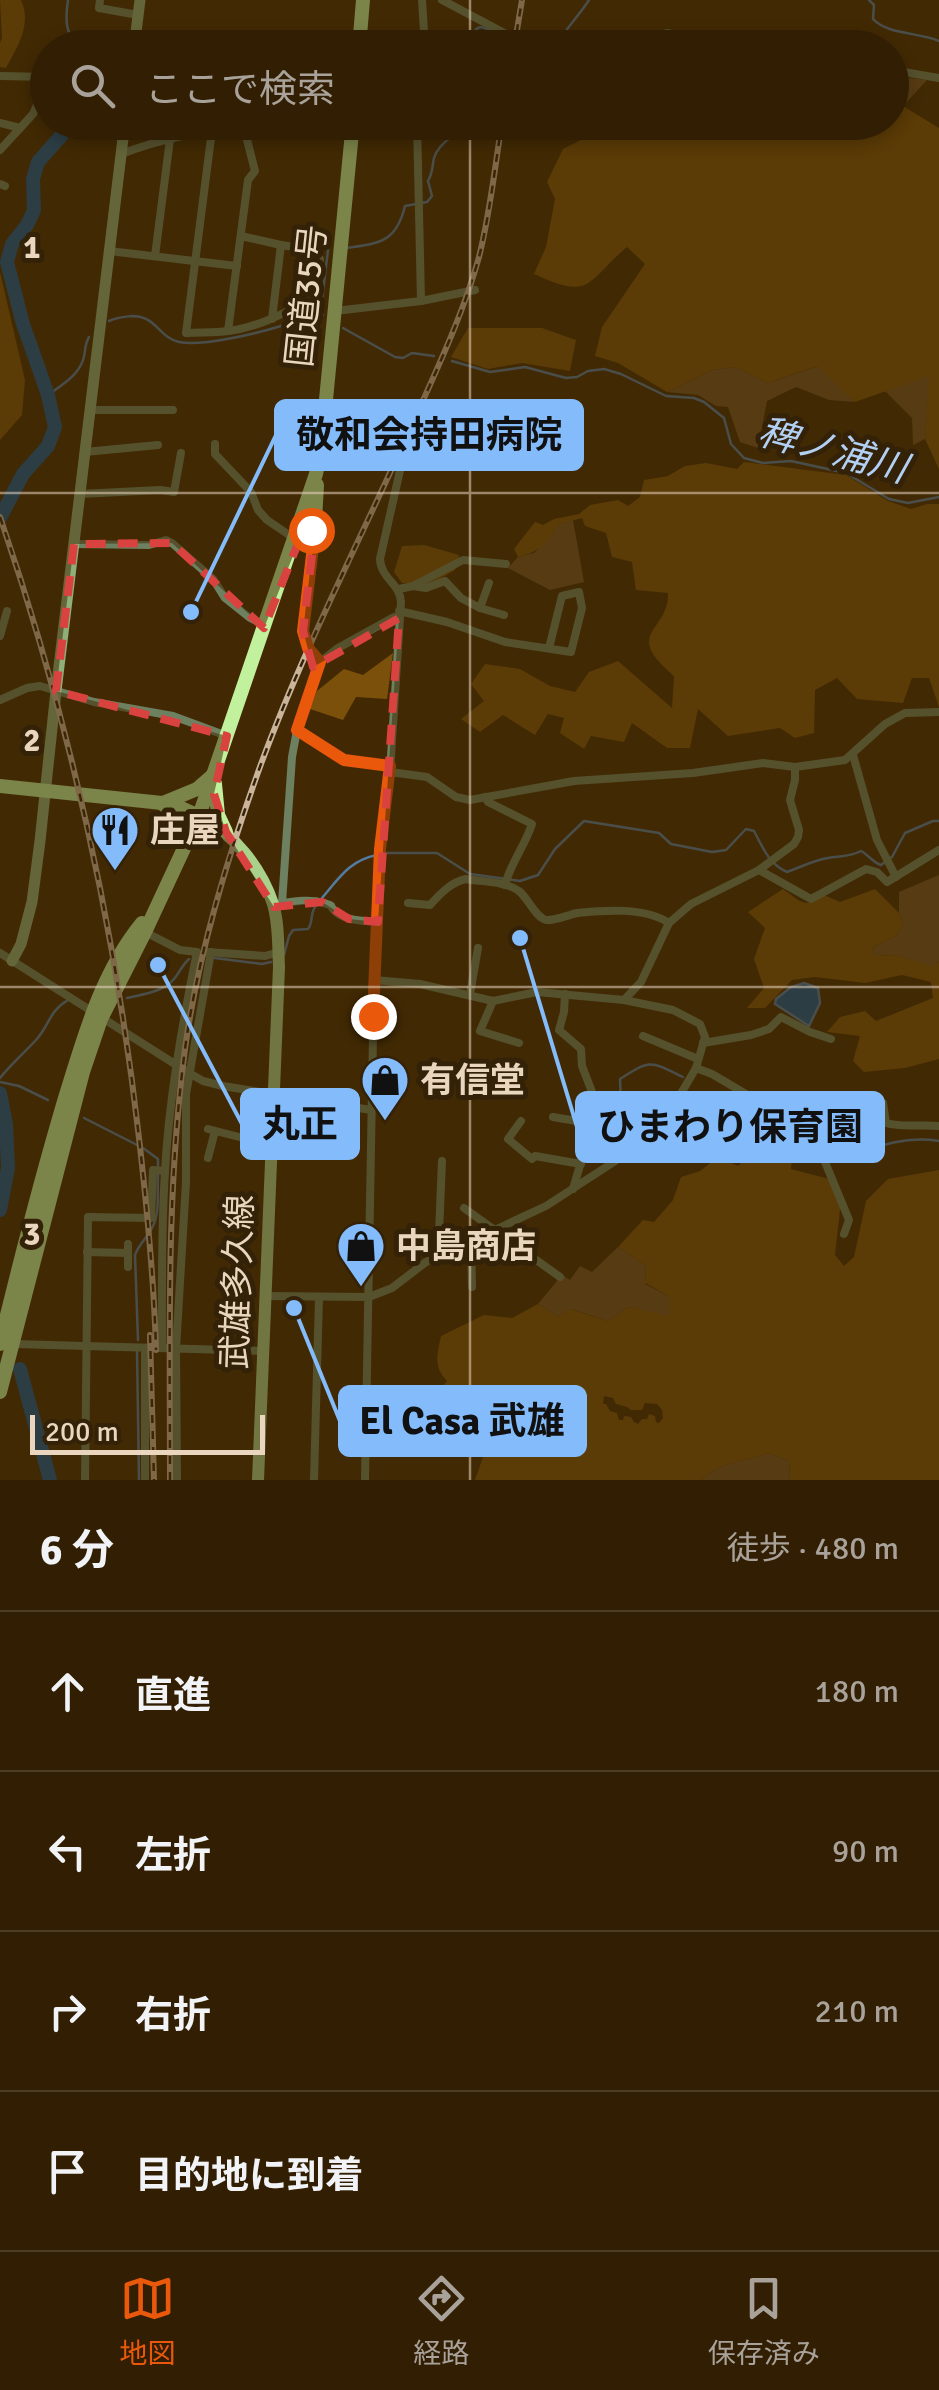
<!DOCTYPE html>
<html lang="ja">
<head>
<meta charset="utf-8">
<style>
	body { margin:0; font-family:Signika,"Noto Sans JP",sans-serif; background:#3d2c12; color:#f1f3f6 }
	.scale { position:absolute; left:30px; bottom:25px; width:235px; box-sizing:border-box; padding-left:10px; border:5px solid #ead6bf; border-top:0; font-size:28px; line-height:35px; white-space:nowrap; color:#ead6bf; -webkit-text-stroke:8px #332108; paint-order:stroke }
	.stop { position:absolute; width:30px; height:30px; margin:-22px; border:8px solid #ea580c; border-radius:50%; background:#fff }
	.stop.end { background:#ea580c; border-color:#fff; box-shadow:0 2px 10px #0008 }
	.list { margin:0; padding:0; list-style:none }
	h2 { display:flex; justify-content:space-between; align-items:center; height:130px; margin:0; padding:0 40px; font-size:42px }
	h2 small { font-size:32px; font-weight:400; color:#a8a29a }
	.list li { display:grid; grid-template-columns:65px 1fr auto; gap:30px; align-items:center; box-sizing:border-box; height:160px; padding:0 40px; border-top:2px solid #4d3d25 }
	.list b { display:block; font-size:38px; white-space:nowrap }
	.list em { font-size:32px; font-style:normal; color:#a8a29a }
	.icon { flex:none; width:55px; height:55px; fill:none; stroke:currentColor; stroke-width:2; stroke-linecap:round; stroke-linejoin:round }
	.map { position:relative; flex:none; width:939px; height:1480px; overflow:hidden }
	.search { position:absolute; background:#321f03; box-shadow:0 5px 15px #0003; left:30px; right:30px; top:30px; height:110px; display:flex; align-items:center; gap:25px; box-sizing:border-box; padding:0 35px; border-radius:55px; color:#a8a29a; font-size:38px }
	.sheet { height:770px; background:#321f03 }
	nav { display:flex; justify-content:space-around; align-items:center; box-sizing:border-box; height:140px; border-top:2px solid #4d3d25; background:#321f03; font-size:28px; color:#a8a29a }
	nav a { display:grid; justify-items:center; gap:5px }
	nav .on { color:#ea580c }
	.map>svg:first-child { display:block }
	.green { fill:#715127 }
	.forest { fill:#7b500a; fill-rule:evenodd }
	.water { fill:#135492; stroke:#547ba0; stroke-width:2.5 }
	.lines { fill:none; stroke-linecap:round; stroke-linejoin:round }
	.stream { stroke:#547ba0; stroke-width:2.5 }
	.river { stroke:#135492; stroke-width:14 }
	.street { stroke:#6d805f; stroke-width:8 }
	.secondary { stroke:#8fae78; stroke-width:11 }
	.primary { stroke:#aad18c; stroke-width:12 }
	.highway { stroke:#c2f19d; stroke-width:14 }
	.rail-casing { stroke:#c9b49a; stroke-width:6 }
	.rail { stroke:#332108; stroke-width:2.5; stroke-dasharray:8; stroke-linecap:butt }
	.route { stroke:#ea580c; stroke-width:12 }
	.marked { fill:none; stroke:#d9423f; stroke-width:8; stroke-dasharray:20 12; stroke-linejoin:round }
	.grid { fill:none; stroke:#ead6bf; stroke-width:2.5; stroke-opacity:0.55 }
	.labels { text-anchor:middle; stroke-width:10; stroke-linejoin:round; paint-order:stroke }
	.street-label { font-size:35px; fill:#ead6bf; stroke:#332108 }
	.poi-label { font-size:35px; font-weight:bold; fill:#ead6bf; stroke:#332108; text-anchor:start }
	.water-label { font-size:38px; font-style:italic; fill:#b2d0f4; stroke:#332108 }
	.grid-label { font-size:32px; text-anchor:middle; font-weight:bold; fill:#ead6bf; stroke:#332108; stroke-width:10; stroke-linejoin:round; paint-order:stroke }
	.leader { fill:none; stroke:#84bcfb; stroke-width:4 }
	.callout-dot { fill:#84bcfb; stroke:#332108; stroke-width:4 }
	.callout { fill:#84bcfb; stroke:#84bcfb; stroke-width:4 }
	.callout-label { font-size:38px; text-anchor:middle; font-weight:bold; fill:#111 }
</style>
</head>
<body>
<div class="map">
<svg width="939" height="1480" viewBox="0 0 939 1480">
	<rect width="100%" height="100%" fill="#422904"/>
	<g class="green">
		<polygon points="892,76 927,80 903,106 892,109"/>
		<polygon points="818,366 855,402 829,400 796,387 767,401 758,448 740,442 728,407 716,406 698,395 667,392 712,370 736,367 768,383"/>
		<polygon points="930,375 925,439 913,445 912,418 885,391"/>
		<polygon points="573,520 584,582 550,590 508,568 518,557 534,553 551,536 559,524"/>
		<polygon points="939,875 939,961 935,968 895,955 875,956 872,948 897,935 903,923 899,913 899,892"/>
		<polygon points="618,1247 646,1266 645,1284 670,1297 670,1317 628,1307 608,1321 572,1309 558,1317 538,1304 562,1275 570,1280 580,1266 592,1272"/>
		<path d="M769,1453L789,1461L790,1477L788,1480H701C721,1462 745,1461 769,1453Z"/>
	</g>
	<g class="forest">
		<path d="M0,0H21C32,24 18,46 6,68L0,67V43L2,38Z"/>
		<path d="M903,106L939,128V469L925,439L929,376L855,402L817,366L768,383L736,367L712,370L667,392L618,363L595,356L602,327L645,264L627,247C586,282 592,301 534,274L546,247L555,199L547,182L563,149L599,131L602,123L892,122V109Z"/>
		<polygon points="0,272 25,380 22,415 0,440"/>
		<polygon points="468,328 542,328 576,340 570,371 522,363 488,369 451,357"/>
		<path d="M744,462L846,475L888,501L911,509L927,504H939V707L929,678H912L903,703L857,699L837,678L815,690L814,733L795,738L780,728L728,736L698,709L690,748H667L632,723L624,742L591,736L584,749L560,733L564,718L548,714L535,735L503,715L480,732L461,719L484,701L471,684L485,664L520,669L550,686L575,692L589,672L618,661L672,708L674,676C621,631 669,633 668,593L636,590L632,562L612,557L606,533L585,526L582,518L559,524C547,543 540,552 518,557L514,549L535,522L543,525L554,519L579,514L590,505L618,500L628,506L640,497L644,480L668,476L685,466L706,463L737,469Z"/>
		<polygon points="424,545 459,555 455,570 429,585 402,583 394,572 402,546"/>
		<polygon points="393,653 387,699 356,697 343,720 310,709 317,691 344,669 363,675"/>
		<path d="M783,889C800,901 805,910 824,895L840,902L875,889L899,913L903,923L897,935L872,948L875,956L895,955L935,967L939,961V1059L905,1068L864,1072L853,1061L860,1036L827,1032L840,1017L865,1011L876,1021L933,998L931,982L902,975L865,983L815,977L792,980L765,1008H747L764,988L754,959L765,928L748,912Z"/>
		<path d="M770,1142L793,1149L791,1169L833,1180L841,1201L835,1255L844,1266L854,1257L866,1201L888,1179L939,1170V1480H788L790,1477L789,1461L769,1453C745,1461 721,1462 701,1480H475L483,1457L472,1454L462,1441L418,1431L422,1413L447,1381C433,1366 437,1355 441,1336L484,1315L512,1318L538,1304L558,1317L571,1309L608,1321L628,1307L670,1316V1297L645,1283L646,1266L618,1247L643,1220L654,1222L673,1200L681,1177L700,1171L718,1157L738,1166L759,1145ZM604,1396L613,1398L616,1404L627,1407L631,1410H642L645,1403L657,1404L662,1410L663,1418L659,1423L656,1422L655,1416L649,1414L647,1419H642L638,1424L634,1422L631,1417L624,1416L623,1420H619L617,1413L610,1411L606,1404H603Z"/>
	</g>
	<polygon class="water" points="804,983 818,988 820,1003 809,1026 775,1004 776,999 791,987"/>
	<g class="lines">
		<g class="stream">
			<path d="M68,0C65,22 66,28 75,48"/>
			<path d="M869,0L874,5L873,19C888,35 919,32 939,41"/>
			<path d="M465,48C476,29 475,19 498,36"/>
			<path d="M555,48C564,30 578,17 589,0"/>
			<polyline points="67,123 67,122"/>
			<path d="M347,248C379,243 396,243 405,206L427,202L432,196L428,181C433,172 432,167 434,158C437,147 448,140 455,133L456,122"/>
			<polyline points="318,311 322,300 328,250"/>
			<path d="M109,321C118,317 123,317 132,316C157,316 158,337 179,342C202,347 258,333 281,326C294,322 305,314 318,311L323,315"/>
			<polyline points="343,328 395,357 403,358 412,353 434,356"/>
			<polyline points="452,361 490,372 525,367 566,378 577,377 588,371 604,369 621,374 666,396 694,398 704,402 724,418 731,444 744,458 763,463 791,461 846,473 889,499 908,503 939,497"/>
			<path d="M48,395C60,386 78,376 83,360C86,352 84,345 89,337"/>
			<path d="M384,853H437L470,874L520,881L538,875L555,849L584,821L659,833L671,844L712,852L726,850L746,829L754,831C763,848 769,864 787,872C801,867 814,860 828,858C841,856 849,857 861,851C869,855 872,862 881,865L892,857L905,833L933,821H939"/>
			<path d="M322,898C339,878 350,860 377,855"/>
			<path d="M284,955L289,936L293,930L308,929C314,921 309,913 317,904"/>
			<polyline points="215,958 262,964 271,962"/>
			<path d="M127,998C144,994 163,992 174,979C180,972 182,965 189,959"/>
			<path d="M0,1078C11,1064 24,1053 36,1040C50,1025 48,1012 68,1000"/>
			<polyline points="0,1082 19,1086 48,1100"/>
			<polyline points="84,1118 143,1148 158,1159 158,1167"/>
			<polyline points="793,1127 796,1136 815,1144"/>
			<path d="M597,1131L621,1103L620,1079C651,1059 650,1061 683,1077"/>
			<path d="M822,1148L830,1155L851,1159C877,1144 909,1136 939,1141"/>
			<path d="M138,1340L135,1255C139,1244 148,1237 153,1226C160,1212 157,1191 158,1175"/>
			<polyline points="137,1351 139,1480"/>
		</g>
		<g class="river">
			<polyline points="0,518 23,474 48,446 55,427 48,395 23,324 7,262 12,244 27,225 34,210 33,179 38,162 61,136 67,123"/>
			<polyline points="0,1093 6,1124 8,1168 0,1210"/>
			<polyline points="20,1369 50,1480"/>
		</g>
		<g class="street">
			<polyline points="100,0 99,8 138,15"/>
			<polyline points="442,0 512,37"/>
			<polyline points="521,39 536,48"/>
			<polyline points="421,48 424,31 422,0"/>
			<polyline points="615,48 667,33 697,39 726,38 750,48"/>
			<polyline points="892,70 939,78"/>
			<polyline points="0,76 48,77"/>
			<polyline points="417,122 421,301"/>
			<polyline points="0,123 20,128"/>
			<path d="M212,130L186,333C200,332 215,333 228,331C260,327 286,312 314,298L320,259L307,249L281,245"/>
			<polyline points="0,150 33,114 48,81"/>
			<path d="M121,154C161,139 201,130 244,128L255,171L248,180L228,331"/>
			<polyline points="0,184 5,186"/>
			<polyline points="241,236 281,245 272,319"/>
			<polyline points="109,251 237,266"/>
			<polyline points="155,256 170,139"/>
			<polyline points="335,311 421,301 475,290"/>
			<polyline points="90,410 173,410"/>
			<polyline points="215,444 215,454 251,492 258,510 267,520 295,539"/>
			<polyline points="85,452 158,445"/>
			<polyline points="80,494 160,490 174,492 181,453"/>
			<polyline points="313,537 303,631 308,648 320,662"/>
			<polyline points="74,544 149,545 166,540 172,543 213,579 225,598 250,618 265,625"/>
			<polyline points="413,586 463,560 506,564"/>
			<polyline points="399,589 413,586 426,588 445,581 461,598 480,608 489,583"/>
			<polyline points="480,608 504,615"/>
			<polyline points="399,611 447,622 505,642 571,652 582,608 579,592 562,596 549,648"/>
			<polyline points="0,636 7,611"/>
			<polyline points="0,700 27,688 40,686 94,702 173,716 227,736"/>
			<polyline points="297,730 344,759 390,766"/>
			<polyline points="853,755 877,840 896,877"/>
			<polyline points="390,772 427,777 456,797 470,800 574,781 693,773 763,763 795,767 845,760 885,724 905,713 939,712"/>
			<path d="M485,797L488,802L532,824C525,846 511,862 505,885"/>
			<polyline points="759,870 811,899 866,869 877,872 887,882 939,850"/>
			<path d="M282,903C296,901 311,899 324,903C337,907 327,905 337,913C348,921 365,921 378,922"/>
			<path d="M408,903L430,905C440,894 451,882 466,879C483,882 505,881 519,891C528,898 535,917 546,920C554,921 568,915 577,913C605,910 645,907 669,923"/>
			<polyline points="274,907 282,903 292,757 297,730 320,662 338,648 394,617 399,618"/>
			<path d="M145,932L180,950L197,952C182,1024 169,1098 165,1172C161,1231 162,1289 162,1348"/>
			<polyline points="207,952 265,956 279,952"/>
			<polyline points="0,953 189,1073 203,1081 223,1086 371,1110"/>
			<polyline points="470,994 478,948"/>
			<polyline points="565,994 564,1012 559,1030 581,1049 582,1066 594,1097 594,1124 592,1138 583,1155 573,1189"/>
			<polyline points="624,1000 641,982 669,923 691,904 759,870 794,844 798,837 799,830 790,800 795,780 795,767"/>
			<polyline points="493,1001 480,1031 519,1043"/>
			<polyline points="643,1036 698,1059"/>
			<polyline points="703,1043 751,1035 769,1029 781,1017 810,1032 831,1039"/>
			<path d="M696,1068L712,1074L778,1113L816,1104L883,1103L886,1123C903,1128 921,1124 939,1126"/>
			<polyline points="778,1113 794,1140 820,1150 849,1220 844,1234"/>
			<polyline points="553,1117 594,1124"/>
			<polyline points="521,1121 508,1139 532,1159 535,1156 581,1164"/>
			<polyline points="208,1129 247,1139 272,1141"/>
			<polyline points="208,1158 215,1131"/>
			<polyline points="464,1208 560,1277"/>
			<polyline points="471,1243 472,1287"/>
			<polyline points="87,1252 128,1253"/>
			<polyline points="432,1259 439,1233 442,1161"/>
			<polyline points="128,1267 128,1244"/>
			<polyline points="266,1296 369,1297 392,1288 426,1262 546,1206 657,1134 696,1068 705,1037 700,1024 673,1010 624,1000 537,992 493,1001 420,984 374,980"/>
			<polyline points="14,1344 264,1351"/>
			<polyline points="145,1348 145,1480"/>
			<polyline points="85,1480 88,1217 151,1218 153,1170 165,1171"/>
			<polyline points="177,1480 176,1349 186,1182 186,1094 211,952"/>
			<polyline points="314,1480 319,1297"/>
			<path d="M365,1480L374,980L380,849L390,772L401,602C400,583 381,579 380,559L401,466L405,457"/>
		</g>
		<g class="secondary">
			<polyline points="134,48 140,0"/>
			<polyline points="12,961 21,944 32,902 40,841 56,691 125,122"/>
		</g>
		<path class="primary" d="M199,816C234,833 261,868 273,904C279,924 278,946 279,967L258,1480"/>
		<g class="highway">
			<polyline points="359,48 363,0"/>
			<polyline points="314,538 317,485"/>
			<polyline points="215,784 218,815 226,832"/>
			<polyline points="0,786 162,803 177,806 199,816"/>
			<polyline points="163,803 197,789 213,775"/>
			<polyline points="163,804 179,820 185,845"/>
			<path d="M0,1344C20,1261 41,1179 65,1098C84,1037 101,973 142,923"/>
			<polyline points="0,1392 83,1072 101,1019 145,932 199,816 316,474 321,451 353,122"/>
		</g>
		<g class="rail-casing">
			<g id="rail">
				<polyline points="514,48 522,0"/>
				<path d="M0,517C69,718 115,927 139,1138C147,1208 154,1279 156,1350"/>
				<polyline points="150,1335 154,1480"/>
				<path d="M170,1480C170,1336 166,1192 185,1049C198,953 228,855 261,764C304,648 361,538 412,425C436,371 463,315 479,257C490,214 495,166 502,122"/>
			</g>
		</g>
		<use href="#rail" class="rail"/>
	</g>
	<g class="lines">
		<polyline class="route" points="311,530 314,538 303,631 308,648 320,662 297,730 344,760 390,766 380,849 373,1016"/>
	</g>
	<path d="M0 0H939V1480H0ZM305,526L314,538L303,631L313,667L399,618L378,922L349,919L322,902L274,907L226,832L214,794L227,736L56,691L74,544L172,543L264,628Z" fill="#422904" fill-opacity=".55" fill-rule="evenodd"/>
	<path class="marked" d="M305,526L314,538L303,631L313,667L399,618L378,922L349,919L322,902L274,907L226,832L214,794L227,736L56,691L74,544L172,543L264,628Z"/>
	<path class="grid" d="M470,0V48M470,122V1480M0,493H939M0,987H939"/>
	<defs>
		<g id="restaurant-pin" transform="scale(2.5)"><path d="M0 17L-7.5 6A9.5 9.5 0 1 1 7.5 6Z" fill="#84bcfb" stroke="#332108"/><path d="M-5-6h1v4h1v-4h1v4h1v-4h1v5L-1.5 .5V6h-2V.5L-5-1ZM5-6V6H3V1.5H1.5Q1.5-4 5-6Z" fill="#111"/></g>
		<g id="shop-pin" transform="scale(2.5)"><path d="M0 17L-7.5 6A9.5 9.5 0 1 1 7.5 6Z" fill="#84bcfb" stroke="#332108"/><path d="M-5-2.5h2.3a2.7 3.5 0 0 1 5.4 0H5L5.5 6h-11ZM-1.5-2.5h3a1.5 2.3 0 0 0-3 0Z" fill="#111"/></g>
	</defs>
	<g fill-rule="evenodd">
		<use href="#restaurant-pin" x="115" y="830"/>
		<use href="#shop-pin" x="385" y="1080"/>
		<use href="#shop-pin" x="361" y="1246"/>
	</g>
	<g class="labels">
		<g class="street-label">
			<text transform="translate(306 296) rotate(-84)" y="12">国道35号</text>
			<text transform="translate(237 1282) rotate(-88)" y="12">武雄多久線</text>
		</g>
		<g class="poi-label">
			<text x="150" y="842">庄屋</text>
			<text x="420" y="1092">有信堂</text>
			<text x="396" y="1258">中島商店</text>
		</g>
		<g class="water-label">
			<text transform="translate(833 450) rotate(15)" y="13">稗ノ浦川</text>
		</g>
	</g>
	<g class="grid-label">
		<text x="32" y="258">1</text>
		<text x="32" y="751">2</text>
		<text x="32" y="1245">3</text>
	</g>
	<path class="leader" d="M191 612L276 435M158 965L242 1124M520 938L577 1127M294 1308L340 1421"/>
	<g class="callout-dot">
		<circle cx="191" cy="612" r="10"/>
		<circle cx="158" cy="965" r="10"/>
		<circle cx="520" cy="938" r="10"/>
		<circle cx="294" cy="1308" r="10"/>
	</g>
	<g class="callout">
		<rect x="276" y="401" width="306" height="68" rx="10"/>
		<rect x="242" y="1090" width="116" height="68" rx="10"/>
		<rect x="577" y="1093" width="306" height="68" rx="10"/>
		<rect x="340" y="1387" width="245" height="68" rx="10"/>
	</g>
	<g class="callout-label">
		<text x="429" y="448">敬和会持田病院</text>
		<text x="300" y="1137">丸正</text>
		<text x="730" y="1140">ひまわり保育園</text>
		<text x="462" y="1434">El Casa 武雄</text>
	</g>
</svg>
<div class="scale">200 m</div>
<div class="stop" style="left:311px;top:530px"></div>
<div class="stop end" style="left:373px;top:1016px"></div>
<div class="search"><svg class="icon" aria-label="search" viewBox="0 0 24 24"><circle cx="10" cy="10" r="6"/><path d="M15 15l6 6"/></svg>ここで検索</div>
</div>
<section class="sheet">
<h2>6 分<small>徒歩 · 480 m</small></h2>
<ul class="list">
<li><svg class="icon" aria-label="ahead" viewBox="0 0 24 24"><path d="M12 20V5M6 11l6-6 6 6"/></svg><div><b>直進</b></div><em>180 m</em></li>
<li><svg class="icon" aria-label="left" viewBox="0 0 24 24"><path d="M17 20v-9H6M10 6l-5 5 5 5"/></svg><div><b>左折</b></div><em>90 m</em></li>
<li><svg class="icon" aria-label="right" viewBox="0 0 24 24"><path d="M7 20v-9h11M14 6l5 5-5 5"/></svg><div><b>右折</b></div><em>210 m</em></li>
<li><svg class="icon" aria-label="arrive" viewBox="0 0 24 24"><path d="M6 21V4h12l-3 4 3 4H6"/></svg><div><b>目的地に到着</b></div></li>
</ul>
</section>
<nav>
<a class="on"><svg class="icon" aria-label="map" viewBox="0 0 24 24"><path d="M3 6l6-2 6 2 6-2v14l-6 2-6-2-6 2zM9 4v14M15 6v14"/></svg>地図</a>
<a><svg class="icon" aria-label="directions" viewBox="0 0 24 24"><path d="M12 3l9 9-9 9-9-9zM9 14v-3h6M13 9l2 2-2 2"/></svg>経路</a>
<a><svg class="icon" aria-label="saved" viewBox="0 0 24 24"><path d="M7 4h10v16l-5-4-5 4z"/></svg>保存済み</a>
</nav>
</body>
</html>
